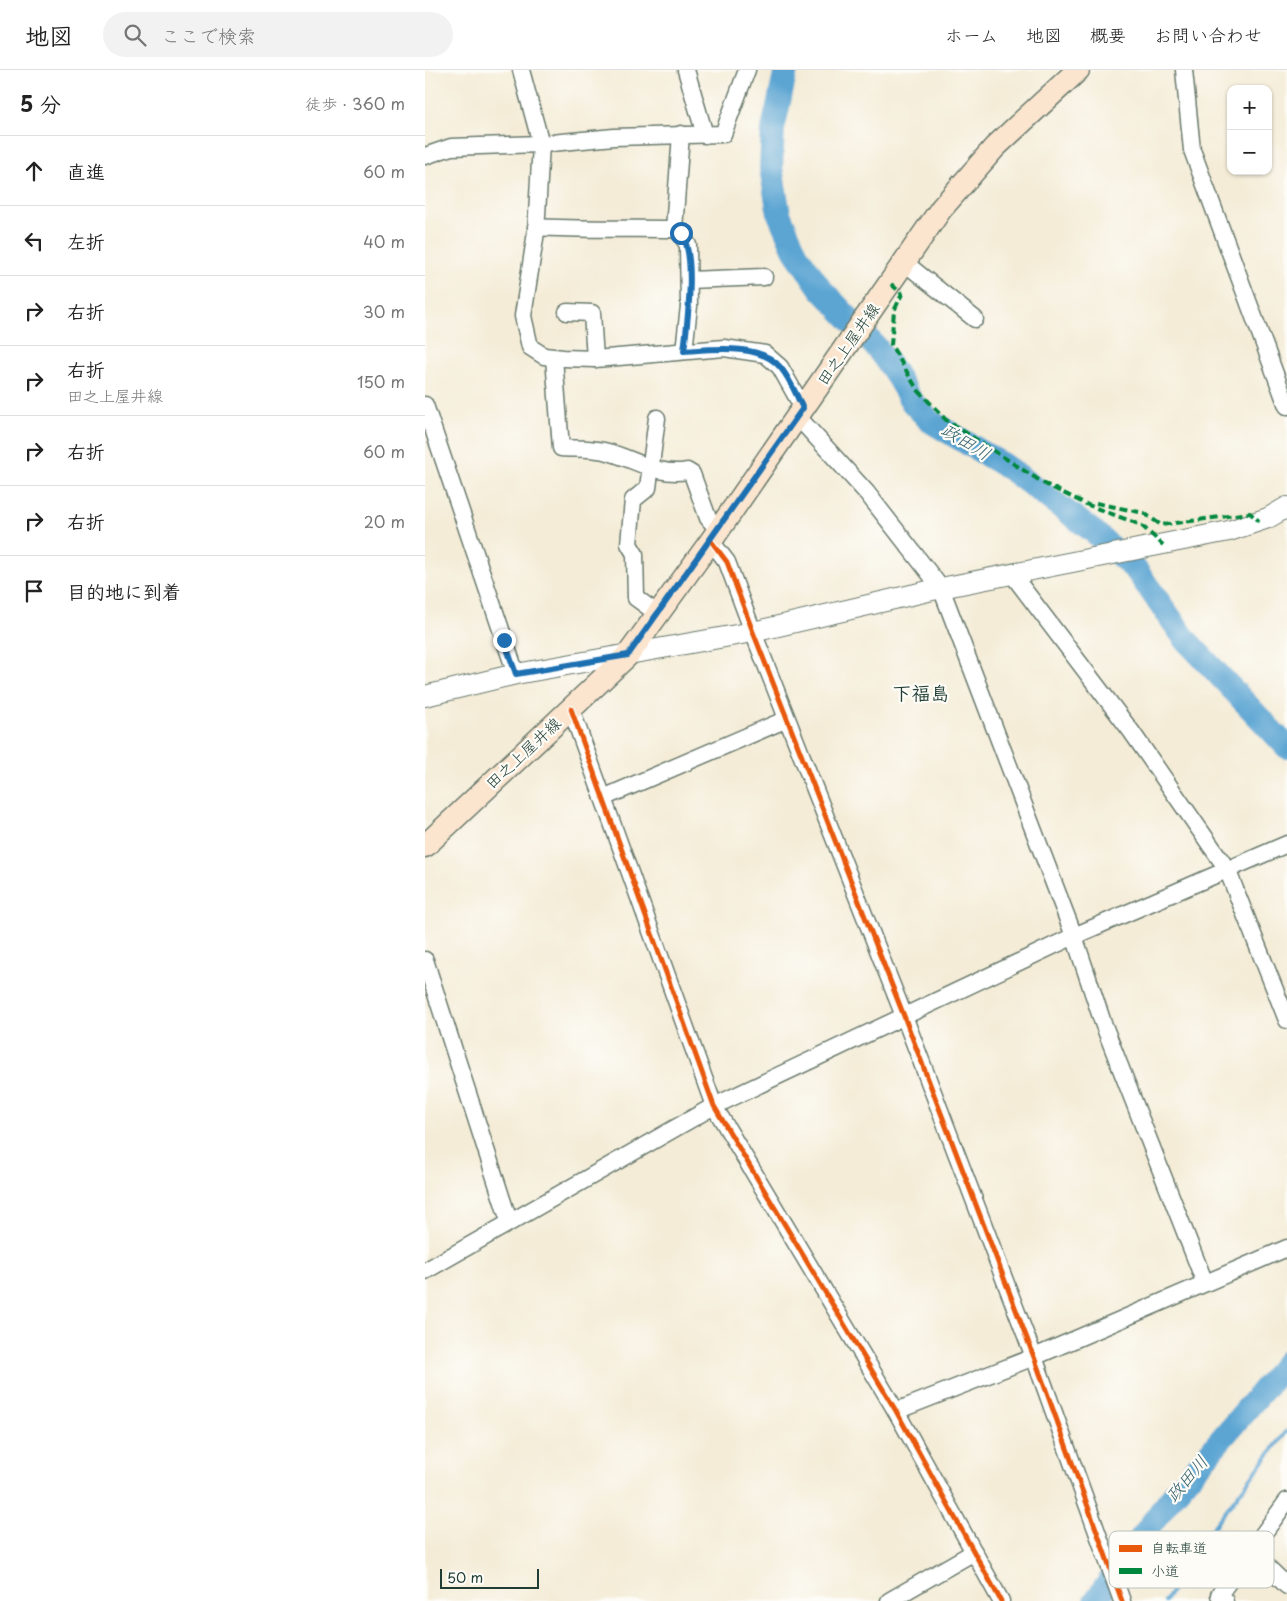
<!DOCTYPE html>
<html lang="ja">
<head>
<meta charset="utf-8">
<style>
	body { margin:0; font-family:"Playpen Sans","Klee One",sans-serif; background:#f2f2f2; color:#222 }
	.controls { position:absolute; right:15px; top:15px; display:grid; overflow:hidden; border-radius:10px; box-shadow:0 1px 4px #0004 }
	.controls button { width:45px; height:45px; display:grid; place-items:center; padding:0; border:0; border-bottom:1px solid #e0e0e0; background:#fff; color:#222; font:25px sans-serif }
	.scale { position:absolute; left:15px; bottom:12px; width:99px; box-sizing:border-box; padding-left:5px; border:2px solid #1f3d34; border-top:0; font-size:14px; line-height:18px; white-space:nowrap; color:#1f3d34; -webkit-text-stroke:4px #fdfcf7; paint-order:stroke }
	.stop { position:absolute; width:15px; height:15px; margin:-11px; border:4px solid #1f6fb2; border-radius:50%; background:#fff }
	.stop.end { background:#1f6fb2; border-color:#fff; box-shadow:0 1px 5px #0008 }
	.list { margin:0; padding:0; list-style:none }
	h2 { display:flex; justify-content:space-between; align-items:center; height:65px; margin:0; padding:0 20px; font-size:21px }
	h2 small { font-size:16px; font-weight:400; color:#767676 }
	.list li { display:grid; grid-template-columns:32px 1fr auto; gap:15px; align-items:center; box-sizing:border-box; height:70px; padding:0 20px; border-top:1px solid #e0e0e0 }
	.list b { display:block; font-size:19px; white-space:nowrap }
	.list p { margin:0; font-size:16px; white-space:nowrap; color:#767676 }
	.list em { font-size:16px; font-style:normal; color:#767676 }
	.icon { flex:none; width:28px; height:28px; fill:none; stroke:currentColor; stroke-width:2; stroke-linecap:round; stroke-linejoin:round }
	.map { position:relative; flex:none; width:862px; height:1531px; overflow:hidden }
	header { display:flex; align-items:center; gap:30px; box-sizing:border-box; height:70px; padding:0 25px; background:#fff; border-bottom:1px solid #e0e0e0 }
	header strong { font-size:24px }
	nav { display:flex; gap:28px; margin-inline-start:auto; font-size:18px }
	.search { width:350px; height:45px; background:#f2f2f2; display:flex; align-items:center; gap:12px; box-sizing:border-box; padding:0 18px; border-radius:28px; color:#767676; font-size:19px }
	main { display:flex }
	aside { flex:1; background:#fff }
	.map>svg:first-child { display:block }
	.lines { fill:none; stroke-linecap:round; stroke-linejoin:round }
	.stream { stroke:#5ca5d3; stroke-width:4 }
	.river { stroke:#5ca5d3; stroke-width:24 }
	.minor-casing { stroke:#6a7a6d; stroke-width:19 }
	.tertiary-casing { stroke:#6a7a6d; stroke-width:22 }
	.secondary-casing { stroke:#6a7a6d; stroke-width:25 }
	.minor { stroke:#fff; stroke-width:16 }
	.tertiary { stroke:#fff; stroke-width:20 }
	.secondary { stroke:#fbe5cf; stroke-width:22 }
	.quiet { stroke:#00873e; stroke-width:4; stroke-dasharray:8 4; stroke-linecap:butt }
	.cycleway-casing { stroke:#fdfcf7; stroke-width:8 }
	.cycleway { stroke:#e8590c; stroke-width:5 }
	.route { stroke:#1f6fb2; stroke-width:6 }
	.labels { text-anchor:middle; stroke-width:4.5; stroke-linejoin:round; paint-order:stroke }
	.street-label { font-size:16px; fill:#1f3d34; stroke:#fdfcf7 }
	.water-label { font-size:18px; font-style:italic; fill:#34616c; stroke:#fdfcf7 }
	.quarter-label { font-size:19px; font-weight:bold; fill:#1f3d34; stroke:#fdfcf7 }
	.key { fill:#fdfcf7; stroke:#bac3bc; stroke-width:1 }
	.key-label { font-size:14px; fill:#1f3d34 }
</style>
</head>
<body>
<header>
<strong>地図</strong>
<div class="search"><svg class="icon" aria-label="search" viewBox="0 0 24 24"><circle cx="10" cy="10" r="6"/><path d="M15 15l6 6"/></svg>ここで検索</div>
<nav><a>ホーム</a><a>地図</a><a>概要</a><a>お問い合わせ</a></nav>
</header>
<main>
<aside>
<h2>5 分<small>徒歩 · 360 m</small></h2>
<ul class="list">
<li><svg class="icon" aria-label="ahead" viewBox="0 0 24 24"><path d="M12 20V5M6 11l6-6 6 6"/></svg><div><b>直進</b></div><em>60 m</em></li>
<li><svg class="icon" aria-label="left" viewBox="0 0 24 24"><path d="M17 20v-9H6M10 6l-5 5 5 5"/></svg><div><b>左折</b></div><em>40 m</em></li>
<li><svg class="icon" aria-label="right" viewBox="0 0 24 24"><path d="M7 20v-9h11M14 6l5 5-5 5"/></svg><div><b>右折</b></div><em>30 m</em></li>
<li><svg class="icon" aria-label="right" viewBox="0 0 24 24"><path d="M7 20v-9h11M14 6l5 5-5 5"/></svg><div><b>右折</b><p>田之上屋井線</p></div><em>150 m</em></li>
<li><svg class="icon" aria-label="right" viewBox="0 0 24 24"><path d="M7 20v-9h11M14 6l5 5-5 5"/></svg><div><b>右折</b></div><em>60 m</em></li>
<li><svg class="icon" aria-label="right" viewBox="0 0 24 24"><path d="M7 20v-9h11M14 6l5 5-5 5"/></svg><div><b>右折</b></div><em>20 m</em></li>
<li><svg class="icon" aria-label="arrive" viewBox="0 0 24 24"><path d="M6 21V4h12l-3 4 3 4H6"/></svg><div><b>目的地に到着</b></div></li>
</ul>
</aside>
<div class="map">
<svg width="862" height="1531" viewBox="0 0 862 1531">
	<rect width="100%" height="100%" fill="#fdfcf7"/>
	<filter id="ink" filterUnits="userSpaceOnUse"><feTurbulence type="fractalNoise" baseFrequency=".02" numOctaves="2"/><feDisplacementMap in="SourceGraphic" scale="10" xChannelSelector="R" yChannelSelector="G"/><feConvolveMatrix kernelMatrix="1 2 1 2 8 2 1 2 1" color-interpolation-filters="sRGB"/></filter>
	<filter id="wash" filterUnits="userSpaceOnUse"><feTurbulence type="fractalNoise" baseFrequency=".0096" numOctaves="4" result="noise"/><feDisplacementMap in="SourceGraphic" scale="20" xChannelSelector="R" yChannelSelector="G"/><feGaussianBlur stdDeviation="1.12" result="paint"/><feColorMatrix in="noise" values="0 0 0 0 0 0 0 0 0 0 0 0 0 0 0 0 0 1.4 0 .05"/><feComposite in="paint" operator="in"/></filter>
	<g filter="url(#wash)">
		<rect width="100%" height="100%" fill="#f4ecd7"/>
		<g class="lines">
			<polyline class="stream" points="740,1531 779,1469 862,1361"/>
			<g class="river">
				<polyline points="361,0 348,59 346,98 354,144 371,183 396,219 451,277 467,298 487,332 505,351 585,399 669,462 711,500 761,570 862,677"/>
				<polyline points="670,1531 744,1430 862,1292"/>
			</g>
		</g>
	</g>
	<g filter="url(#ink)">
		<g class="lines">
			<g class="minor-casing">
				<g id="minor">
					<polyline points="96,0 116,74 111,162 98,246 105,277 119,286 138,288 170,289 299,278 340,284 355,297 378,338"/>
					<polyline points="261,0 280,65"/>
					<polyline points="759,0 767,80 862,336"/>
					<polyline points="256,64 249,159 255,163 263,175 264,236 259,281"/>
					<polyline points="0,86 26,77 116,74 189,67 298,64 322,0"/>
					<path d="M111,157C157,160 203,158 249,159"/>
					<polyline points="480,193 550,249"/>
					<polyline points="264,210 339,207"/>
					<polyline points="142,242 167,243 170,289"/>
					<path d="M129,288L136,378C149,379 165,378 179,381C207,387 232,407 262,401L267,404L283,448L293,460"/>
					<polyline points="0,335 91,604"/>
					<polyline points="372,346 442,423 516,518 649,866 678,953 780,1213"/>
					<polyline points="232,348 223,418 208,430 204,474 210,484 211,528 233,544"/>
					<polyline points="286,471 302,492 328,562 479,946 609,1287 697,1531"/>
					<polyline points="587,504 706,661 802,799 862,950"/>
					<polyline points="146,639 289,1036 471,1341 576,1531"/>
					<polyline points="178,728 362,649"/>
					<polyline points="0,890 84,1151"/>
					<polyline points="0,1201 289,1036 649,866 862,774"/>
					<polyline points="471,1341 609,1287 862,1178"/>
					<polyline points="826,1481 862,1516"/>
					<polyline points="464,1531 549,1482"/>
					<polyline points="800,1531 794,1525 862,1431"/>
				</g>
			</g>
			<g class="tertiary-casing">
				<polyline id="tertiary" points="0,626 91,604 328,562 516,518 804,461 843,448 862,437"/>
			</g>
			<g class="secondary-casing">
				<polyline id="secondary" points="0,776 203,585 286,471 516,139 570,77 653,0"/>
			</g>
			<use href="#minor" class="minor"/>
			<use href="#tertiary" class="tertiary"/>
			<use href="#secondary" class="secondary"/>
			<g class="quiet">
				<polyline points="466,214 477,224 469,241 466,275 492,319 521,350 620,414 663,435 716,455 738,475"/>
				<polyline points="671,433 719,443 736,455 825,443 834,451"/>
			</g>
			<g class="cycleway-casing">
				<g id="cycleway">
					<polyline points="286,471 302,492 328,562 479,946 609,1287 697,1531"/>
					<polyline points="146,639 289,1036 471,1341 576,1531"/>
				</g>
			</g>
			<use href="#cycleway" class="cycleway"/>
		</g>
	</g>
	<g class="lines" filter="url(#ink)">
		<path class="route" d="M79,570L91,604L203,585L378,338C371,325 365,308 355,297C335,273 288,279 259,281C262,254 272,184 256,163"/>
	</g>
	<g class="labels">
		<g class="street-label">
			<text transform="translate(423 274) rotate(-55)" y="6">田之上屋井線</text>
			<text transform="translate(98 683) rotate(-43)" y="6">田之上屋井線</text>
		</g>
		<g class="water-label">
			<text transform="translate(541 372) rotate(31)" y="6">政田川</text>
			<text transform="translate(762 1409) rotate(-50)" y="6">政田川</text>
		</g>
		<g class="quarter-label">
			<text x="496" y="630">下福島</text>
		</g>
	</g>
	<rect x="684" y="1461" width="165" height="57" rx="8" class="key"/>
	<rect x="694" y="1475" width="23" height="7" fill="#e8590c"/>
	<rect x="694" y="1498" width="23" height="6" fill="#00873e"/>
	<g class="key-label">
		<text x="726" y="1483">自転車道</text>
		<text x="726" y="1506">小道</text>
	</g>
</svg>
<div class="controls">
<button>+</button>
<button>−</button>
</div>
<div class="scale">50 m</div>
<div class="stop" style="left:256px;top:163px"></div>
<div class="stop end" style="left:79px;top:570px"></div>
</div>
</main>
</body>
</html>
